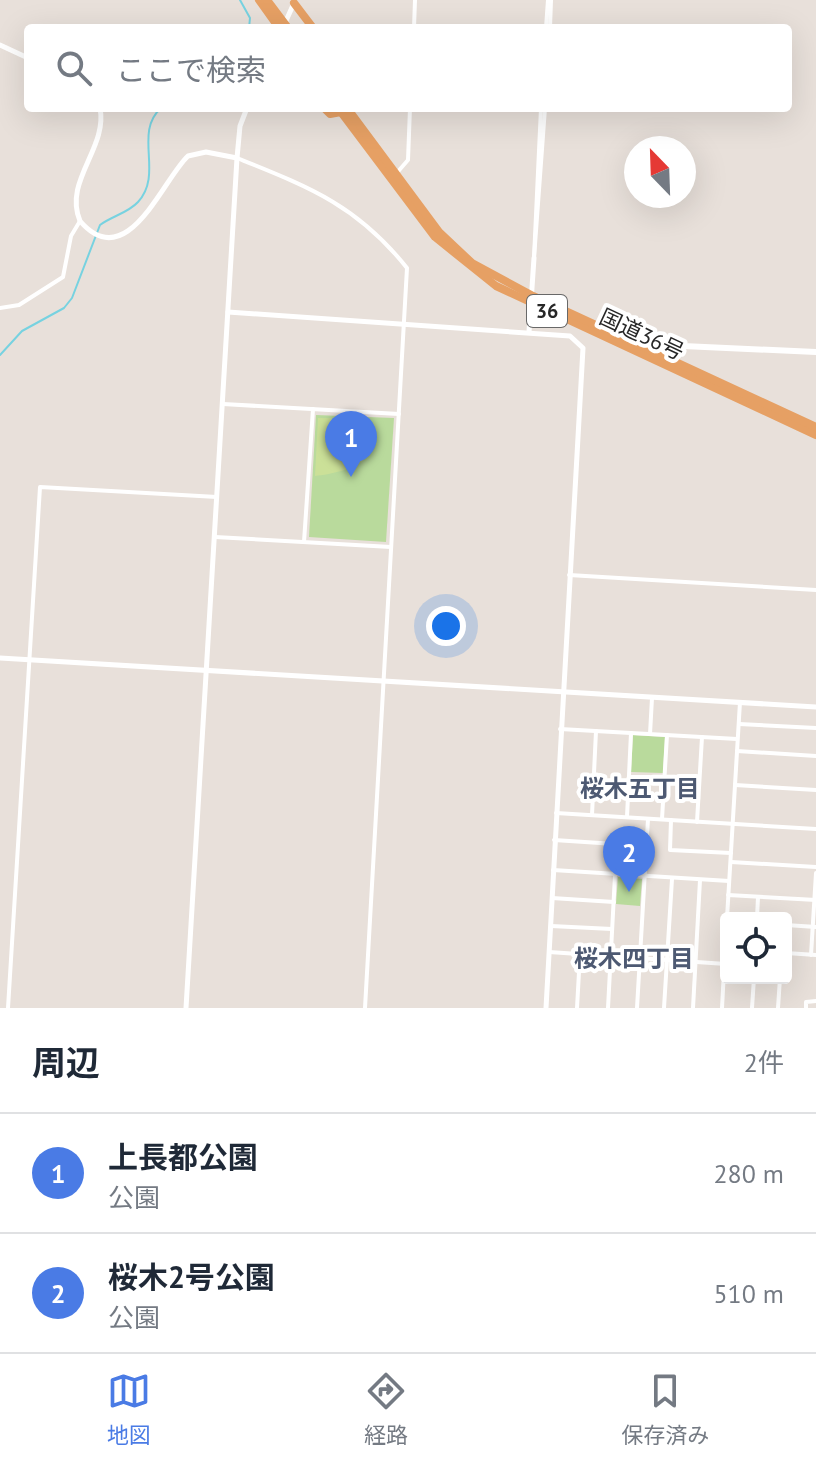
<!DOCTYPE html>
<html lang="ja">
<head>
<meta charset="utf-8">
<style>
	body { margin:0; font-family:"PT Sans","Noto Sans JP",sans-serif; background:#f6f6f7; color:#1f2937 }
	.controls { position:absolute; right:24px; bottom:24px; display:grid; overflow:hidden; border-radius:8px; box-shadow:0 8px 32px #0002 }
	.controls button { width:72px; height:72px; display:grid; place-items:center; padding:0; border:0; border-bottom:2px solid #e0e1e3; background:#fff; color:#1f2937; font:40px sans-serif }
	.compass { position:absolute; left:624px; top:136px; width:72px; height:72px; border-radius:50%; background:#fff; box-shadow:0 8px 32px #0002; rotate:337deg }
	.you { position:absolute; left:446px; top:626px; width:28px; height:28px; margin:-20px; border:6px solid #fff; border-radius:50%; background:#1a73e8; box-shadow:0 0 0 12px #1a73e833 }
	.badge { display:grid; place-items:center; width:52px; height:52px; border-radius:50%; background:#4a7be5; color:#fff; font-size:26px; font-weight:700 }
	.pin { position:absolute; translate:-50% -66px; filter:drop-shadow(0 2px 4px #0008) }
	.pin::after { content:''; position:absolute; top:42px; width:28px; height:24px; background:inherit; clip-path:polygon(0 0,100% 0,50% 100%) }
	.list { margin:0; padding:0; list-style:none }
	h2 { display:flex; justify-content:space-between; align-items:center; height:104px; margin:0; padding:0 32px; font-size:34px }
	h2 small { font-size:26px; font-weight:400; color:#747a83 }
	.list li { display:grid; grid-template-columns:52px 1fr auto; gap:24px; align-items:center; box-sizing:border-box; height:120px; padding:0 32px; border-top:2px solid #e0e1e3 }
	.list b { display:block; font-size:30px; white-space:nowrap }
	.list p { margin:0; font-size:26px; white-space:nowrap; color:#747a83 }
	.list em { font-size:26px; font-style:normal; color:#747a83 }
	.icon { flex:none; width:44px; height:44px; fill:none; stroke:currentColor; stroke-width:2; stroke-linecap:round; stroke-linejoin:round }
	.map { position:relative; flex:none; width:816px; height:1008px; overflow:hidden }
	.search { position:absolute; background:#fff; box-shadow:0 8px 32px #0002; left:24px; right:24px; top:24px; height:88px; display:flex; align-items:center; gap:20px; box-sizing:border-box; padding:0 28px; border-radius:8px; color:#747a83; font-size:30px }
	.sheet { height:344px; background:#fff }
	nav { display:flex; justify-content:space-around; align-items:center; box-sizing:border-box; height:112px; border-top:2px solid #e0e1e3; background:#fff; font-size:22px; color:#747a83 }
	nav a { display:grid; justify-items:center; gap:4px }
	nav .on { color:#4a7be5 }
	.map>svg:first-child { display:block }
	.green { fill:#b9da9c }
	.pitch { fill:#cbe098 }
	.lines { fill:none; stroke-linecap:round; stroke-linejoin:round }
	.stream { stroke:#77d2e0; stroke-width:2 }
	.minor { stroke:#fff; stroke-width:4 }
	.tertiary { stroke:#fff; stroke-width:5 }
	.secondary { stroke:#fff; stroke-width:6 }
	.trunk { stroke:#e6a064; stroke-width:8 }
	.labels { text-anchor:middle; stroke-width:8; stroke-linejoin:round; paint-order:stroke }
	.shield { fill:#fff; stroke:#686868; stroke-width:2 }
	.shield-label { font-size:20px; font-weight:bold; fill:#272727 }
	.street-label { font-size:22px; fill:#272727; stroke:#fff }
	.neighbourhood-label { font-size:24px; font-weight:bold; fill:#4d5972; stroke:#fff }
</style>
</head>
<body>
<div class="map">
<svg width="816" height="1008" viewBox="0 0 816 1008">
	<rect width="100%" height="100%" fill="#e8e0da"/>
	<g class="green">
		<polygon points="316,415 394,418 386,542 309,537"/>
		<polygon points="633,735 665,737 663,773 631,772"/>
		<polygon points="618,877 642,879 640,906 616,904"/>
	</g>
	<path class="pitch" d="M318,418L367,419C390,461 347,472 315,476Z"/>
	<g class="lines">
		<g class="stream">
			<polyline points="240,0 250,18 249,28"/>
			<path d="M0,355L22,331L64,308L72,298L100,225C112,216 128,213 138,202C164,174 133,133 161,108"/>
		</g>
		<g class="minor">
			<polyline points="414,28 415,0"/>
			<polyline points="546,28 548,0"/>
			<polyline points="550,28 551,0"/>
			<path d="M237,158C309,187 357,205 407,268L365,1008"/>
			<polyline points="395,175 408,160 410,108"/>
			<polyline points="534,258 545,108"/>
			<polyline points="534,258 541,108"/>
			<polyline points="0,308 19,305 63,277 71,236 80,221"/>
			<polyline points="223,404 399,414"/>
			<polyline points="215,537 391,547"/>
			<polyline points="304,542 313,409"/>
			<polyline points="569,575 816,590"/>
			<polyline points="739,724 816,728"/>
			<polyline points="560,729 737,739"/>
			<polyline points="650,734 652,698"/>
			<polyline points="737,751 816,756"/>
			<polyline points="735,785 816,790"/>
			<polyline points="556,813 816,829"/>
			<polyline points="592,815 596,731"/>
			<polyline points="627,817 631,733"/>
			<polyline points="662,819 667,735"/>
			<polyline points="671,820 670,850 731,853"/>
			<polyline points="697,822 702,737"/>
			<polyline points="554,840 646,846"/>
			<polyline points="731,862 816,867"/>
			<polyline points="553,870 729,881"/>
			<polyline points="728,895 816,900"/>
			<polyline points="552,898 614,902"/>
			<polyline points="727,918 740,702"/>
			<polyline points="757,918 758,897"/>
			<polyline points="786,925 816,927"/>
			<polyline points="551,926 612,929"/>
			<polyline points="549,952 726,964"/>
			<polyline points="786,953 816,955"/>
			<polyline points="811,955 816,873"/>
			<polyline points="8,1008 40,487 217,497"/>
			<polyline points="577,1008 580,954"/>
			<polyline points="608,1008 615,875"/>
			<polyline points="637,1008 648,819"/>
			<polyline points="664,1008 672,879"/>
			<polyline points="693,1008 700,880"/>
			<polyline points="722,1008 726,933"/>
			<polyline points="752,1008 754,978"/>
			<polyline points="778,1008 780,978"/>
			<polyline points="806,1008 806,1002 816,1001"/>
		</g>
		<g class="tertiary">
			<polyline points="285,23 294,3"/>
			<polyline points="0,45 28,58"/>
			<path d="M100,108C108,148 63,181 80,221C127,276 163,179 188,156L206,152L237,158"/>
			<polyline points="228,312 570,336 583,348 546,1008"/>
			<polyline points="529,332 534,258"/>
			<polyline points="0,658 816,707"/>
			<polyline points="186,1008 237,158 240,126 247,108"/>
		</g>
		<polyline class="secondary" points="640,344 816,352"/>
		<g class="trunk">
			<polyline points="259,0 279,28"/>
			<polyline points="267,0 288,28"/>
			<polyline points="294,3 313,28"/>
			<polyline points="324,108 330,114 341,112"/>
			<polyline points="338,108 435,237 496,286 816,435"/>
			<polyline points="347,108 439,232 472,263 533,296 816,427"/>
		</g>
	</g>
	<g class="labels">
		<rect class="shield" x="527" y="295" width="40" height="32" rx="6"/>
		<g class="shield-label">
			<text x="547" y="318">36</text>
		</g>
		<g class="street-label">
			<text transform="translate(642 334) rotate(25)" y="8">国道36号</text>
		</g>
		<g class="neighbourhood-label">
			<text x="640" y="797">桜木五丁目</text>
			<text x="634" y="967">桜木四丁目</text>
		</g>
	</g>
</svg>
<div class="controls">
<button><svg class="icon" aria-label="locate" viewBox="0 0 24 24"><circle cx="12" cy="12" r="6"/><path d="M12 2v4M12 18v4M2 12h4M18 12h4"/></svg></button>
</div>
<svg class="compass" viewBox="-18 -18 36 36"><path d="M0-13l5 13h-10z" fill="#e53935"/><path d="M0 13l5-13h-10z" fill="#747a83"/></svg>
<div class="you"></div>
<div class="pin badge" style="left:351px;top:477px">1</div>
<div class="pin badge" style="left:629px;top:892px">2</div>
<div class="search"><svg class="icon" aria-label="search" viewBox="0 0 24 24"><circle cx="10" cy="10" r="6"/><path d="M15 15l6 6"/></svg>ここで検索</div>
</div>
<section class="sheet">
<h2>周辺<small>2件</small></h2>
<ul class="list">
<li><span class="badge">1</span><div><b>上長都公園</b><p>公園</p></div><em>280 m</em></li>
<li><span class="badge">2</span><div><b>桜木2号公園</b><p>公園</p></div><em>510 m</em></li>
</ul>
</section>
<nav>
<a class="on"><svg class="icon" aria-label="map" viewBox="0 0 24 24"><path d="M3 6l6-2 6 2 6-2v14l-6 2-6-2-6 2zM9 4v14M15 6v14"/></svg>地図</a>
<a><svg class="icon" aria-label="directions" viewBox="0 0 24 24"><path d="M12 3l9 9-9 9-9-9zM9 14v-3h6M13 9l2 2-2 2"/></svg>経路</a>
<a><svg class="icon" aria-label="saved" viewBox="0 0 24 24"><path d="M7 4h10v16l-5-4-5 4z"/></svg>保存済み</a>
</nav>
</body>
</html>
